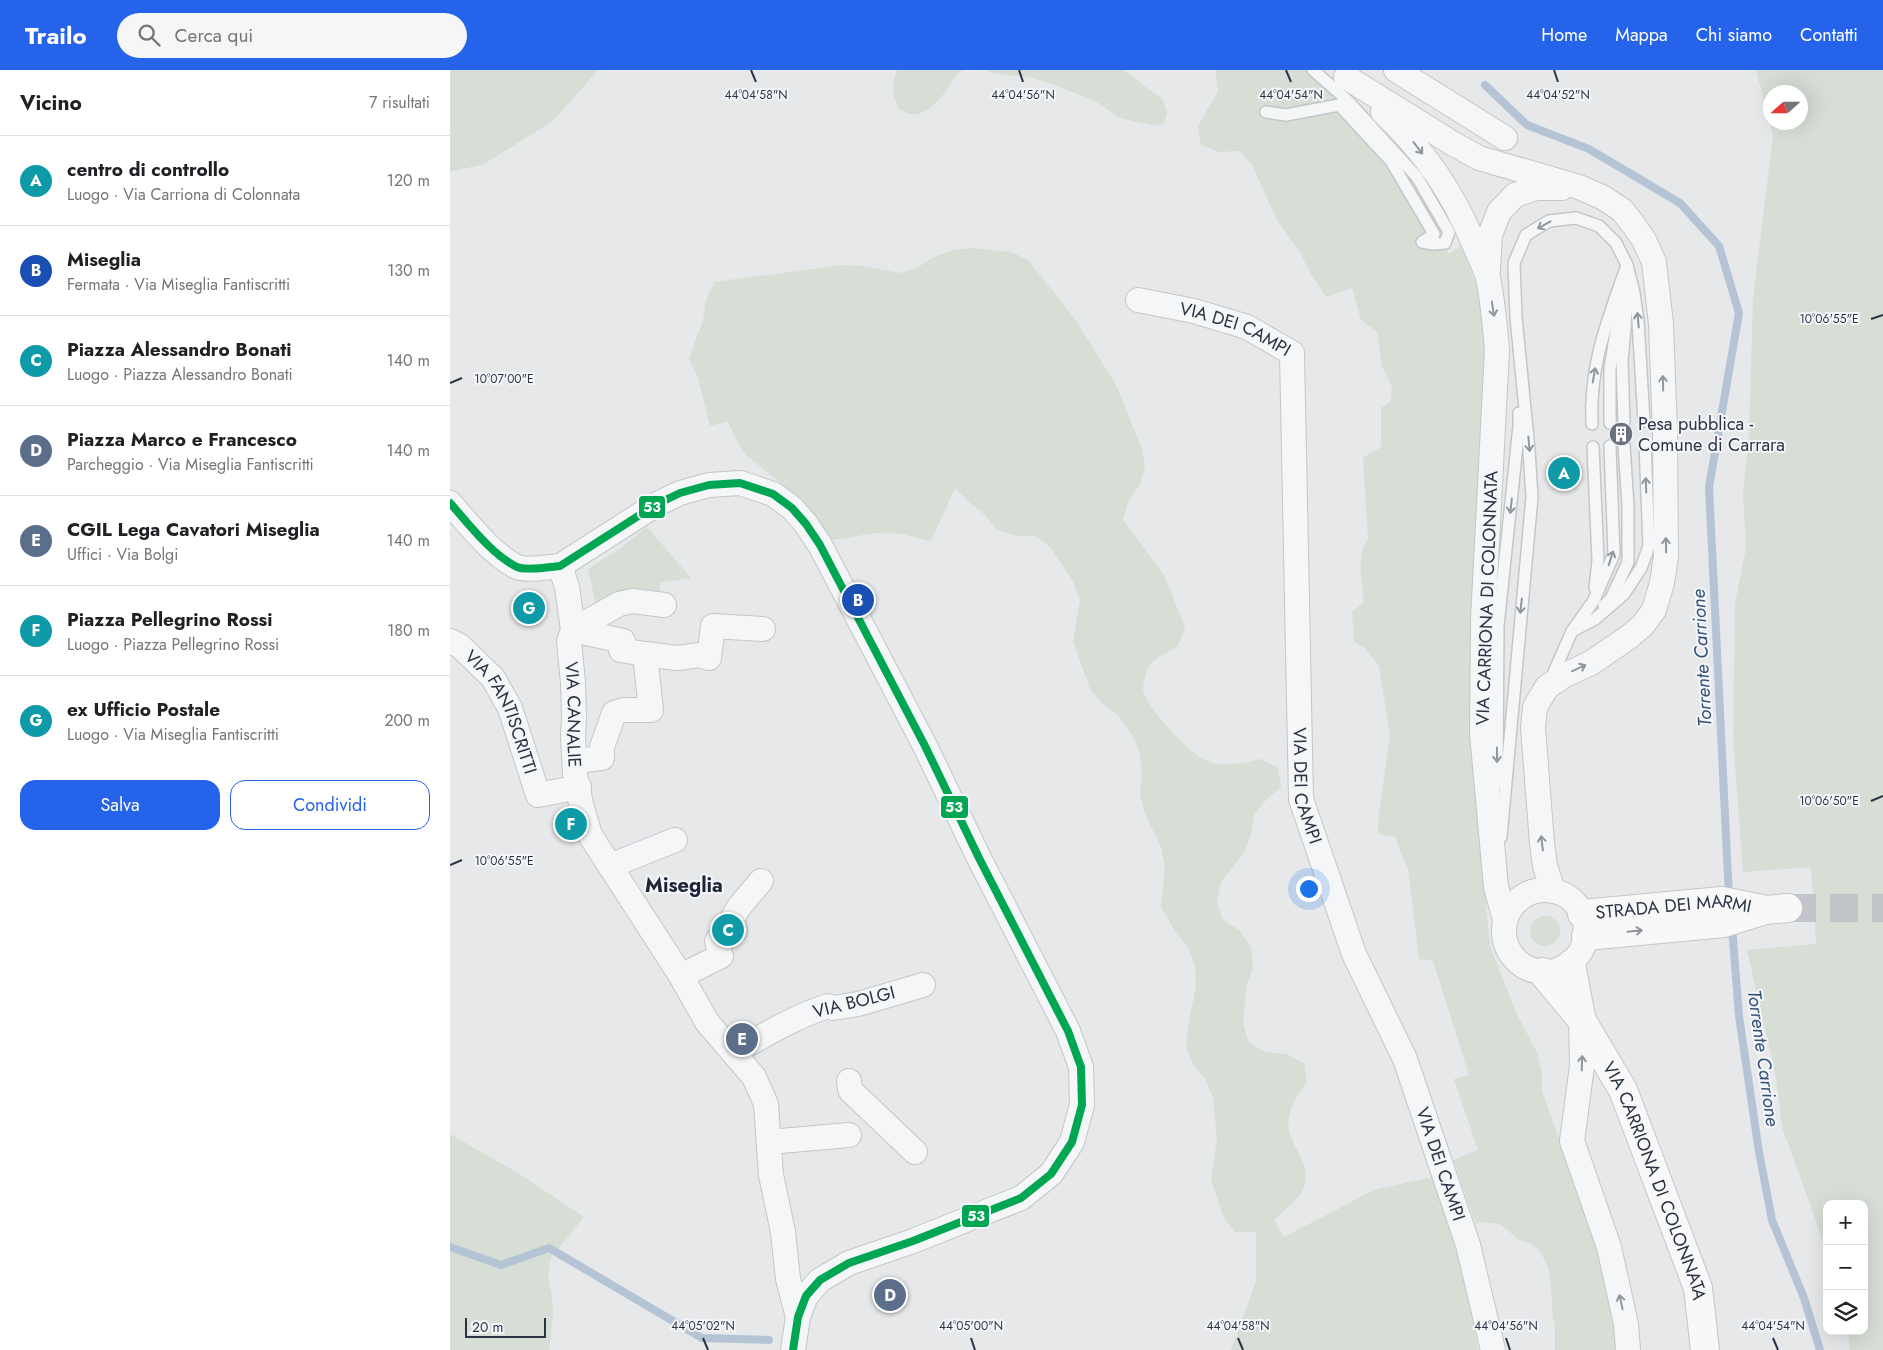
<!DOCTYPE html>
<html lang="it">
<head>
<meta charset="utf-8">
<style>
	body { margin:0; font-family:Jost,sans-serif; background:#f6f6f6; color:#202124 }
	.controls { position:absolute; right:15px; bottom:15px; display:grid; overflow:hidden; border-radius:10px; box-shadow:0 5px 20px #0002 }
	.controls button { width:45px; height:45px; display:grid; place-items:center; padding:0; border:0; border-bottom:1px solid #e0e0e0; background:#fff; color:#202124; font:25px sans-serif }
	.compass { position:absolute; left:1313px; top:15px; width:45px; height:45px; border-radius:50%; background:#fff; box-shadow:0 5px 20px #0002; rotate:249deg }
	.scale { position:absolute; left:15px; bottom:12px; width:81px; box-sizing:border-box; padding-left:5px; border:2px solid #2b3445; border-top:0; font-size:14px; line-height:18px; white-space:nowrap; color:#2b3445; -webkit-text-stroke:4px #f4f6f9; paint-order:stroke }
	.you { position:absolute; left:858px; top:818px; width:18px; height:18px; margin:-12px; border:4px solid #fff; border-radius:50%; background:#1a73e8; box-shadow:0 0 0 8px #1a73e833 }
	.badge { display:grid; place-items:center; width:32px; height:32px; border-radius:50%; background:#2563eb; color:#fff; font-size:16px; font-weight:700 }
	.pin { position:absolute; translate:-50% -50%; border:2px solid #fff; box-shadow:0 1px 5px #0006 }
	.list { margin:0; padding:0; list-style:none }
	h2 { display:flex; justify-content:space-between; align-items:center; height:65px; margin:0; padding:0 20px; font-size:21px }
	h2 small { font-size:16px; font-weight:400; color:#757577 }
	.list li { display:grid; grid-template-columns:32px 1fr auto; gap:15px; align-items:center; box-sizing:border-box; height:90px; padding:0 20px; border-top:1px solid #e0e0e0 }
	.list b { display:block; font-size:19px; white-space:nowrap }
	.list p { margin:0; font-size:16px; white-space:nowrap; color:#757577 }
	.list em { font-size:16px; font-style:normal; color:#757577 }
	.actions { display:flex; gap:10px; padding:15px 20px }
	.actions a { flex:1; padding:11px 0; border:1px solid #2563eb; border-radius:15px; text-align:center; font-size:18px; color:#2563eb }
	.actions .main { background:#2563eb; color:#fff }
	.icon { flex:none; width:28px; height:28px; fill:none; stroke:currentColor; stroke-width:2; stroke-linecap:round; stroke-linejoin:round }
	.map { position:relative; flex:none; width:1433px; height:1280px; overflow:hidden }
	header { display:flex; align-items:center; gap:30px; box-sizing:border-box; height:70px; padding:0 25px; background:#2563eb; color:#fff }
	header strong { font-size:24px }
	nav { display:flex; gap:28px; margin-inline-start:auto; font-size:18px }
	.search { width:350px; height:45px; background:#f6f6f6; display:flex; align-items:center; gap:12px; box-sizing:border-box; padding:0 18px; border-radius:28px; color:#757577; font-size:19px }
	main { display:flex }
	aside { flex:1; background:#fff }
	.map>svg:first-child { display:block }
	.green { fill:#d6ded6; fill-rule:evenodd }
	.lines { fill:none; stroke-linecap:round; stroke-linejoin:round }
	.stream { stroke:#b4c4d5; stroke-width:8 }
	.secondary-tunnel { stroke:#c1c4c9; stroke-width:28; stroke-dasharray:28 14; stroke-linecap:butt }
	.lane-casing { stroke:#c4c6c8; stroke-width:14 }
	.street-casing { stroke:#c4c6c8; stroke-width:26 }
	.secondary-casing { stroke:#c4c6c8; stroke-width:30 }
	.lane { stroke:#f5f6f7; stroke-width:11 }
	.street { stroke:#f5f6f7; stroke-width:24 }
	.secondary { stroke:#f8f8f8; stroke-width:28 }
	.bus-1-casing { stroke:#f4f6f9; stroke-width:11 }
	.bus-1 { stroke:#00a651; stroke-width:8 }
	.oneway { stroke:#90959e }
	.oneway2 { stroke:#92969e }
	.ticks { fill:none; stroke:#2b3445; stroke-width:2 }
	.labels { text-anchor:middle; stroke-width:4; stroke-linejoin:round; paint-order:stroke }
	.street-label { font-size:18px; fill:#2b3445; stroke:#f4f6f9 }
	.poi-label { font-size:18px; fill:#2b3445; stroke:#f4f6f9; text-anchor:start }
	.water-label { font-size:19px; font-style:italic; fill:#34527a; stroke:#f4f6f9 }
	.quarter-label { font-size:20px; font-weight:bold; fill:#1d2536; stroke:#f4f6f9 }
	.ticks-label { font-size:12px; text-anchor:middle; fill:#2b3445; stroke:#f4f6f9; stroke-width:4; stroke-linejoin:round; paint-order:stroke }
	.line-badge { stroke:#f4f6f9; stroke-width:2 }
	.badge-label { font-size:14px; text-anchor:middle; font-weight:bold; fill:#fff }
</style>
</head>
<body>
<header>
<strong>Trailo</strong>
<div class="search"><svg class="icon" aria-label="search" viewBox="0 0 24 24"><circle cx="10" cy="10" r="6"/><path d="M15 15l6 6"/></svg>Cerca qui</div>
<nav><a>Home</a><a>Mappa</a><a>Chi siamo</a><a>Contatti</a></nav>
</header>
<main>
<aside>
<h2>Vicino<small>7 risultati</small></h2>
<ul class="list">
<li><span class="badge" style="background:#0f9aa8">A</span><div><b>centro di controllo</b><p>Luogo · Via Carriona di Colonnata</p></div><em>120 m</em></li>
<li><span class="badge" style="background:#1a4fb4">B</span><div><b>Miseglia</b><p>Fermata · Via Miseglia Fantiscritti</p></div><em>130 m</em></li>
<li><span class="badge" style="background:#0f9aa8">C</span><div><b>Piazza Alessandro Bonati</b><p>Luogo · Piazza Alessandro Bonati</p></div><em>140 m</em></li>
<li><span class="badge" style="background:#5c6f8a">D</span><div><b>Piazza Marco e Francesco</b><p>Parcheggio · Via Miseglia Fantiscritti</p></div><em>140 m</em></li>
<li><span class="badge" style="background:#5c6f8a">E</span><div><b>CGIL Lega Cavatori Miseglia</b><p>Uffici · Via Bolgi</p></div><em>140 m</em></li>
<li><span class="badge" style="background:#0f9aa8">F</span><div><b>Piazza Pellegrino Rossi</b><p>Luogo · Piazza Pellegrino Rossi</p></div><em>180 m</em></li>
<li><span class="badge" style="background:#0f9aa8">G</span><div><b>ex Ufficio Postale</b><p>Luogo · Via Miseglia Fantiscritti</p></div><em>200 m</em></li>
</ul>
<div class="actions"><a class="main">Salva</a><a>Condividi</a></div>
</aside>
<div class="map">
<svg width="1433" height="1280" viewBox="0 0 1433 1280">
	<rect width="100%" height="100%" fill="#e6e8ea"/>
	<g class="green">
		<polygon points="0,0 148,0 103,51 34,94 0,102"/>
		<path d="M447,0H514L509,2C499,16 481,48 460,44C457,43 453,41 449,39C442,24 442,16 447,0Z"/>
		<polygon points="535,0 674,0 713,30 717,43 714,54 706,56 670,48 648,33 613,18 583,8 544,3"/>
		<path d="M765,0H873L896,36L953,99L987,165L999,184L1011,176L1030,225L1035,283L1026,438L1022,609L1031,783L1040,876L1066,942L1087,983L1092,1002V1021L1155,1197L1168,1280H1105V1257L1103,1248L1100,1206L1098,1197L1093,1187L1087,1178L1078,1172L1069,1170L1050,1154L1030,1152L1026,1154L1003,1090L1028,1080L1004,1009L1019,1005L983,891L969,889L958,798L949,779L946,767L928,764V751L940,665L929,596L915,578L904,572L902,542L914,532C912,513 906,485 918,469L913,388L931,377V338L941,331L942,317L932,296L927,262L911,250L902,218L876,227L859,201L851,184L827,150L802,95L789,81L769,82L751,75L748,56L768,21Z"/>
		<path d="M1306,0H1433V1280H1400L1398,1261H1414V1134H1377V1185L1370,1162L1332,1057L1326,1007L1297,880L1366,874L1361,797L1293,802L1283,667L1285,533L1296,478L1293,424L1299,365L1303,229L1323,65ZM1320,22H1350V52H1320Z"/>
		<path d="M522,178L561,182L578,190L625,249L666,315L692,379L695,397L689,416L678,432L673,450L714,505L735,557C733,562 731,570 728,575C721,583 703,585 697,601C695,606 693,616 693,620C696,637 740,684 755,690C774,698 792,693 811,689L828,698L831,717L816,730L804,745L801,763L795,781L771,812L767,832L773,850L789,860L801,877L803,897L797,914L793,953L799,973L816,982L836,984L854,993L857,1012C849,1022 842,1033 839,1046C833,1074 868,1094 851,1123C846,1131 831,1143 824,1150L834,1167L924,1120L983,1107C1002,1164 1021,1220 1028,1280H781L806,1211V1162H785L773,1147L761,1109L767,1069L763,1028L756,1010L743,995L736,977L738,956L746,916L745,896L738,878L726,863L711,837L715,797L711,777L694,742L690,723L692,704L690,683L683,666L668,645L652,633L640,619L623,571L630,531L623,511L600,477L585,466H566L547,460L535,445L520,433L505,418L481,471L452,464L425,463L377,471L363,445L327,410L296,385L285,368L278,351L260,356L248,307L239,289L253,250L256,231L264,212L392,195L412,196L450,203L468,197L484,187L503,180Z"/>
		<polygon points="197,457 241,508 210,513 210,530 148,544 138,499 175,475"/>
		<circle cx="1095" cy="861" r="15"/>
		<polygon points="0,1064 68,1103 134,1147 101,1188 98,1206 102,1226 103,1246 99,1280 0,1280"/>
	</g>
	<g class="lines">
		<g class="stream">
			<polyline points="1035,15 1077,55 1139,79 1230,133 1269,176 1289,243 1259,417 1279,827"/>
			<polyline points="1282,856 1289,946 1309,1082 1322,1150 1354,1228 1370,1280"/>
			<polyline points="0,1177 51,1195 99,1178 252,1268 319,1270"/>
		</g>
		<polyline class="secondary-tunnel" points="1338,838 1433,838"/>
		<g class="lane-casing">
			<g id="lane">
				<polyline points="816,42 836,45 889,35 941,91 984,164 972,172 983,174 995,173 999,162 967,107 897,30 863,0"/>
				<polyline points="1174,352 1172,291 1175,259 1177,209"/>
				<polyline points="1160,353 1160,299 1171,231"/>
				<path d="M1142,354C1139,295 1158,249 1177,195"/>
				<polyline points="1143,377 1148,490 1145,518"/>
				<polyline points="1154,535 1161,529 1178,492 1178,436 1174,375"/>
				<polyline points="1123,560 1144,530 1164,484 1160,376"/>
				<polyline points="1101,609 1122,561 1145,549 1174,524 1191,498 1199,476 1195,374"/>
				<polyline points="1047,713 1048,556 1069,356 1069,343"/>
				<polyline points="1051,767 1082,427 1079,380 1066,247 1064,193 1076,165 1099,151 1126,148 1149,156 1166,173 1177,195 1184,223 1188,251 1194,351"/>
			</g>
		</g>
		<g class="street-casing">
			<g id="street">
				<polyline points="946,0 1055,68"/>
				<polyline points="896,7 1002,73 1029,88 1129,117 1152,127 1172,140 1183,154 1194,170 1204,192 1211,254 1215,362 1216,486 1212,513 1204,540 1193,555 1179,567 1141,593 1115,605 1097,617 1085,637 1083,658 1092,773 1095,796 1103,821"/>
				<path d="M933,42C976,83 1002,121 1025,176C1029,186 1035,197 1038,208C1043,232 1045,256 1047,280L1033,550L1032,663L1046,817L1055,850"/>
				<polyline points="1038,200 1040,165 1049,142 1065,125 1086,118 1112,118"/>
				<path id="s1" d="M688,230L744,241L797,257L842,283L851,729L904,884L955,989L1018,1175L1043,1280"/>
				<path d="M0,433C18,453 42,485 67,497C76,501 100,497 110,496L207,434L230,423L259,415L290,413L323,424L342,438L356,454L370,475L475,676L530,790L618,961L631,997L632,1035L622,1072L601,1104L571,1128L463,1171L399,1193L370,1210L356,1226L348,1247L343,1280"/>
				<path id="s2" d="M110,496L117,517L123,560L119,571L123,613L124,647L123,666L125,704L131,734L140,765L231,906L257,952L304,1007L316,1034L321,1105L333,1162L338,1209L348,1247"/>
				<polyline points="123,560 169,534 183,531 214,535"/>
				<polyline points="123,560 173,571 171,580 195,584"/>
				<path id="s3" d="M0,571L10,576L43,608L60,638L88,725L129,717"/>
				<polyline points="125,691 152,688 152,677 164,643 174,640 201,640 195,584 227,588 250,585 259,588 263,556 313,559"/>
				<polyline points="160,796 225,770"/>
				<circle cx="1095" cy="861" r="41"/>
				<polyline points="231,906 271,886 267,871 285,860 281,851 289,837 311,811"/>
				<polyline points="1131,949 1132,996 1122,1071 1159,1177 1176,1254 1178,1280"/>
				<path d="M284,982C315,965 344,947 378,936L383,938L408,934L473,915"/>
				<polyline points="399,1011 400,1020 465,1082"/>
				<polyline points="319,1072 399,1065"/>
			</g>
		</g>
		<g class="secondary-casing">
			<g id="secondary">
				<path id="s4" d="M1132,844L1272,831L1312,839"/>
				<polyline points="1136,866 1274,853 1316,840 1338,838"/>
				<polyline points="1121,894 1131,947"/>
				<path id="s5" d="M1092,902L1131,949L1173,1020L1248,1218L1255,1280"/>
			</g>
		</g>
		<use href="#lane" class="lane"/>
		<use href="#street" class="street"/>
		<use href="#secondary" class="secondary"/>
		<g class="bus-1-casing">
			<path id="bus-1" d="M0,433C18,453 42,485 67,497C76,501 100,497 110,496L207,434L230,423L259,415L290,413L323,424L342,438L356,454L370,475L475,676L530,790L618,961L631,997L632,1035L622,1072L601,1104L571,1128L463,1171L399,1193L370,1210L356,1226L348,1247L343,1280"/>
		</g>
		<use href="#bus-1" class="bus-1"/>
	</g>
	<defs><path id="oneway-shaft" d="M-6 0H5M1.5-3L5.5 0L1.5 3" fill="none" stroke-width="1.6" stroke-linecap="round" stroke-linejoin="round" transform="scale(1.25)"/></defs>
	<g class="oneway">
		<use href="#oneway-shaft" transform="translate(968 78) rotate(52)"/>
		<use href="#oneway-shaft" transform="translate(1094 155) rotate(151)"/>
		<use href="#oneway-shaft" transform="translate(1043 239) rotate(81)"/>
		<use href="#oneway-shaft" transform="translate(1188 250) rotate(-96)"/>
		<use href="#oneway-shaft" transform="translate(1144 305) rotate(-80)"/>
		<use href="#oneway-shaft" transform="translate(1213 313) rotate(-92)"/>
		<use href="#oneway-shaft" transform="translate(1079 374) rotate(85)"/>
		<use href="#oneway-shaft" transform="translate(1196 415) rotate(-92)"/>
		<use href="#oneway-shaft" transform="translate(1061 436) rotate(96)"/>
		<use href="#oneway-shaft" transform="translate(1216 475) rotate(-91)"/>
		<use href="#oneway-shaft" transform="translate(1161 488) rotate(-72)"/>
		<use href="#oneway-shaft" transform="translate(1071 536) rotate(96)"/>
		<use href="#oneway-shaft" transform="translate(1129 598) rotate(-24)"/>
		<use href="#oneway-shaft" transform="translate(1047 685) rotate(90)"/>
		<use href="#oneway-shaft" transform="translate(1092 773) rotate(-97)"/>
		<use href="#oneway-shaft" transform="translate(1132 993) rotate(-88)"/>
		<use href="#oneway-shaft" transform="translate(1171 1232) rotate(-102)"/>
	</g>
	<use class="oneway2" href="#oneway-shaft" transform="translate(1185 861) rotate(-6)"/>
	<path class="ticks" d="M301,0L306,12M569,0L573,12M836,0L841,12M1104,0L1108,12M1421,249L1433,245M0,313L12,308M1421,731L1433,726M0,795L12,790M253,1268L258,1280M521,1268L525,1280M788,1268L793,1280M1056,1268L1060,1280M1323,1268L1328,1280"/>
	<defs>
		<g id="building-disc" transform="scale(1.25)"><circle r="9.5" fill="#6c737f" stroke="#f4f6f9"/><path d="M-4-6H4V6H1V3H-1V6H-4ZM-2.5-4.3h1.7v1.8h-1.7ZM.8-4.3h1.7v1.8H.8ZM-2.5-1h1.7V.8h-1.7ZM.8-1h1.7V.8H.8Z" fill="#fff"/></g>
	</defs>
	<g fill-rule="evenodd">
		<use href="#building-disc" x="1171" y="364"/>
	</g>
	<g class="labels">
		<g class="street-label">
			<text dy="6" stroke="none"><textPath href="#s1" startOffset="102">VIA DEI CAMPI</textPath></text>
			<text transform="translate(1037 528) rotate(-88)" y="6">VIA CARRIONA DI COLONNATA</text>
			<text dy="6" stroke="none"><textPath href="#s2" startOffset="151">VIA CANALIE</textPath></text>
			<text dy="6" stroke="none"><textPath href="#s3" startOffset="91">VIA FANTISCRITTI</textPath></text>
			<text dy="6" stroke="none"><textPath href="#s1" startOffset="598">VIA DEI CAMPI</textPath></text>
			<text dy="6" stroke="none"><textPath href="#s4" startOffset="92">STRADA DEI MARMI</textPath></text>
			<text transform="translate(404 932) rotate(-14)" y="6">VIA BOLGI</text>
			<text dy="6" stroke="none"><textPath href="#s1" startOffset="1002">VIA DEI CAMPI</textPath></text>
			<text dy="6" stroke="none"><textPath href="#s5" startOffset="240">VIA CARRIONA DI COLONNATA</textPath></text>
		</g>
		<g class="poi-label">
			<text x="1188" y="360">Pesa pubblica -<tspan x="1188" dy="21">Comune di Carrara</tspan></text>
		</g>
		<g class="water-label">
			<text transform="translate(1251 588) rotate(-93)" y="7">Torrente Carrione</text>
			<text transform="translate(1314 988) rotate(82)" y="7">Torrente Carrione</text>
		</g>
		<g class="quarter-label">
			<text x="234" y="822">Miseglia</text>
		</g>
	</g>
	<g class="ticks-label">
		<text x="306" y="29">44°04'58"N</text>
		<text x="573" y="29">44°04'56"N</text>
		<text x="841" y="29">44°04'54"N</text>
		<text x="1108" y="29">44°04'52"N</text>
		<text x="1379" y="253">10°06'55"E</text>
		<text x="54" y="313">10°07'00"E</text>
		<text x="1379" y="735">10°06'50"E</text>
		<text x="54" y="795">10°06'55"E</text>
		<text x="253" y="1260">44°05'02"N</text>
		<text x="521" y="1260">44°05'00"N</text>
		<text x="788" y="1260">44°04'58"N</text>
		<text x="1056" y="1260">44°04'56"N</text>
		<text x="1323" y="1260">44°04'54"N</text>
	</g>
	<g class="line-badge">
		<rect x="188" y="425" width="28" height="24" rx="5" fill="#00a651"/>
		<rect x="490" y="725" width="29" height="24" rx="5" fill="#00a651"/>
		<rect x="511" y="1134" width="29" height="24" rx="5" fill="#00a651"/>
	</g>
	<g class="badge-label">
		<text x="202" y="442">53</text>
		<text x="504" y="742">53</text>
		<text x="526" y="1151">53</text>
	</g>
</svg>
<div class="controls">
<button>+</button>
<button>−</button>
<button><svg class="icon" aria-label="layers" viewBox="0 0 24 24"><path d="M12 4l9 5-9 5-9-5zM3 14l9 5 9-5"/></svg></button>
</div>
<svg class="compass" viewBox="-18 -18 36 36"><path d="M0-13l5 13h-10z" fill="#e53935"/><path d="M0 13l5-13h-10z" fill="#757577"/></svg>
<div class="scale">20 m</div>
<div class="you"></div>
<div class="pin badge" style="left:1114px;top:403px;background:#0f9aa8">A</div>
<div class="pin badge" style="left:408px;top:530px;background:#1a4fb4">B</div>
<div class="pin badge" style="left:278px;top:860px;background:#0f9aa8">C</div>
<div class="pin badge" style="left:440px;top:1225px;background:#5c6f8a">D</div>
<div class="pin badge" style="left:292px;top:969px;background:#5c6f8a">E</div>
<div class="pin badge" style="left:121px;top:754px;background:#0f9aa8">F</div>
<div class="pin badge" style="left:79px;top:538px;background:#0f9aa8">G</div>
</div>
</main>
</body>
</html>
